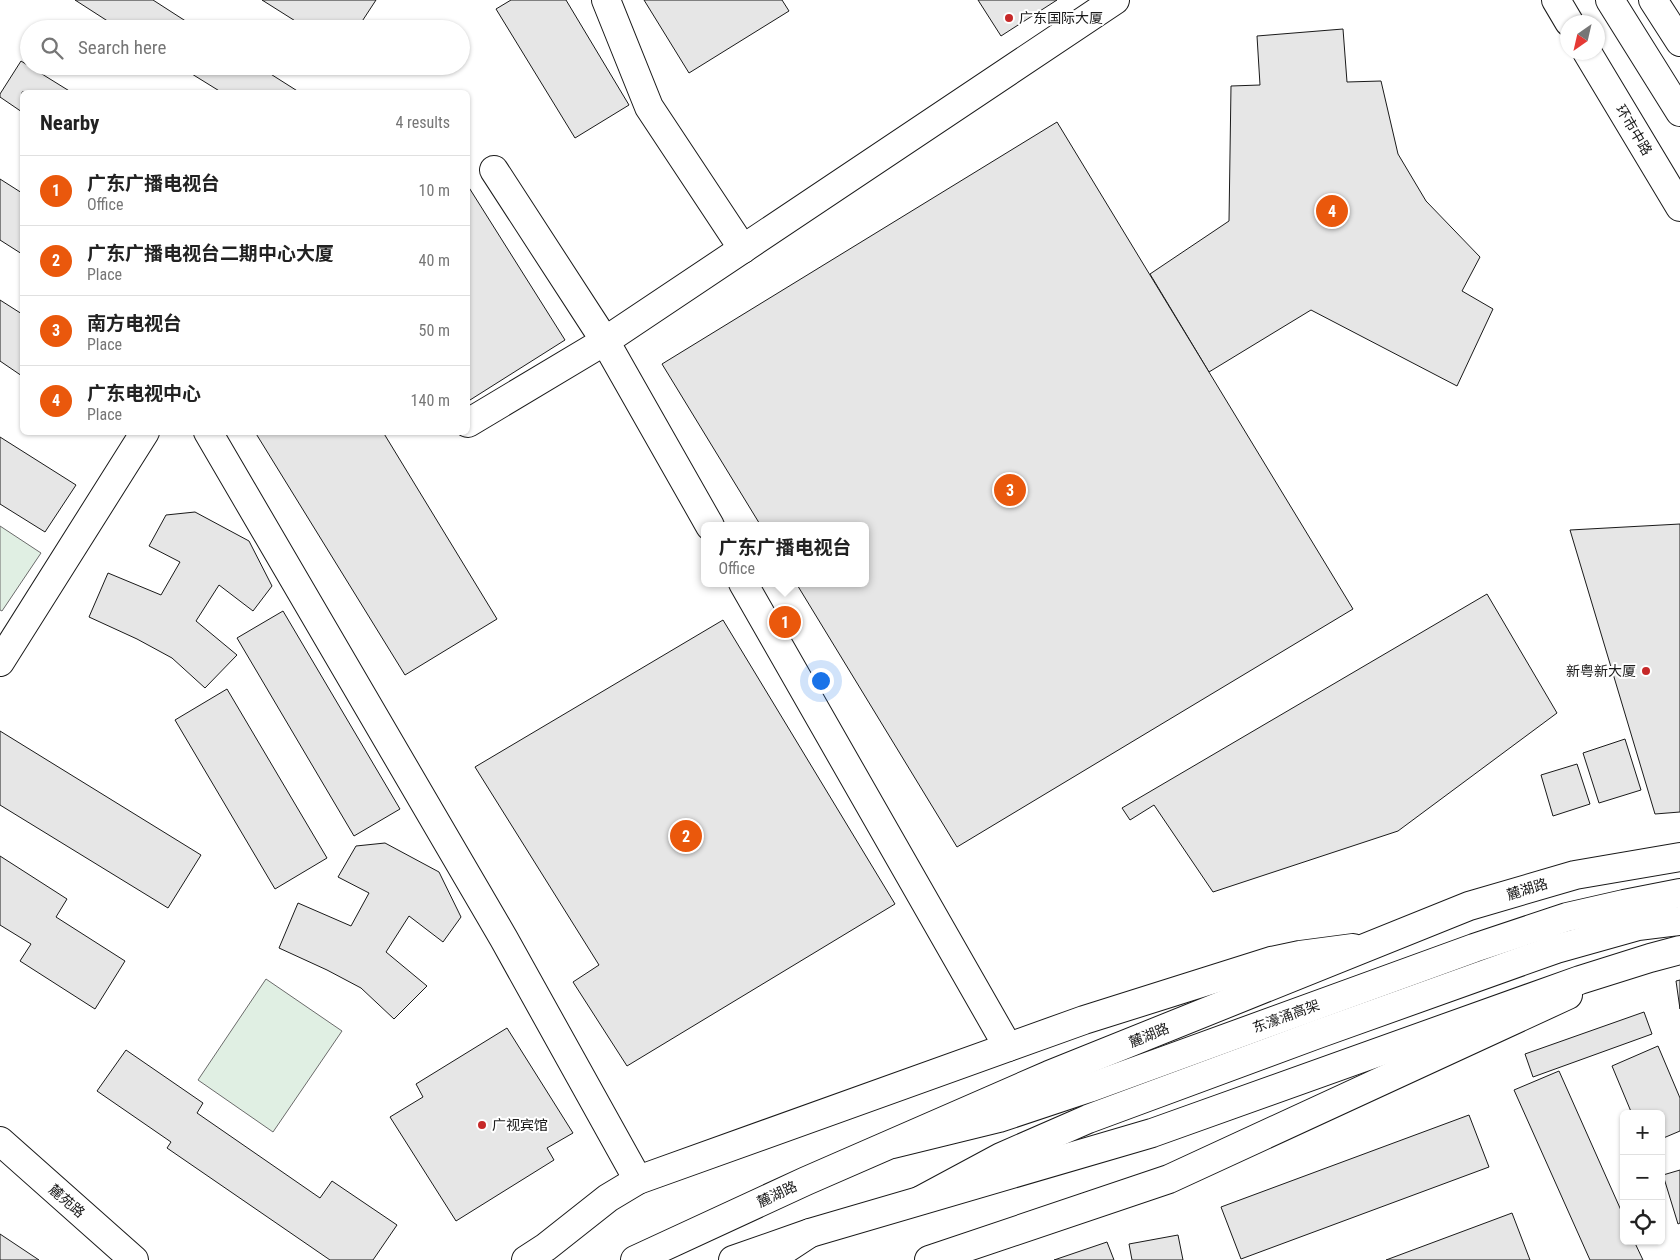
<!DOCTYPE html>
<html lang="en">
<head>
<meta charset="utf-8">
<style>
	body { margin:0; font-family:"Roboto Condensed","Noto Sans SC",sans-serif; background:#f6f6f6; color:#222 }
	.controls { position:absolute; right:15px; bottom:15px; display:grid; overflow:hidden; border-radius:8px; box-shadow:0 1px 4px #0004 }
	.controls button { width:45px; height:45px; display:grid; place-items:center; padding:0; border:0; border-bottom:1px solid #e0e0e0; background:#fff; color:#222; font:25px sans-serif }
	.compass { position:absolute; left:1560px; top:15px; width:45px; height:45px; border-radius:50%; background:#fff; box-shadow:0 1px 4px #0004; rotate:214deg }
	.you { position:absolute; left:820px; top:680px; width:18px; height:18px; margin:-12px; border:4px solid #fff; border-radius:50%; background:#1a73e8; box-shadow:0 0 0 8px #1a73e833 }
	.badge { display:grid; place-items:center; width:32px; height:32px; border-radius:50%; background:#ea580c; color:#fff; font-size:16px; font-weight:700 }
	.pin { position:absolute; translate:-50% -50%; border:2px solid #fff; box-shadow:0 1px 5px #0006 }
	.popup { position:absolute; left:701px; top:522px; width:168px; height:65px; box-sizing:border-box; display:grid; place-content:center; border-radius:8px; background:#fff; filter:drop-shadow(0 1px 4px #0005); font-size:16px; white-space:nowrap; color:#767676 }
	.popup b { font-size:19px; color:#222 }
	.popup::after { content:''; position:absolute; left:50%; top:100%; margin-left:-10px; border:10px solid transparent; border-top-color:#fff }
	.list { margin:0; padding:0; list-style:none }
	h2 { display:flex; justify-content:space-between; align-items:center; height:65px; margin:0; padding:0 20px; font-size:21px }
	h2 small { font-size:16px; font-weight:400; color:#767676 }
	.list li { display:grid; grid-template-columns:32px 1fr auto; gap:15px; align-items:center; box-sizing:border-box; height:70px; padding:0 20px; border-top:1px solid #e0e0e0 }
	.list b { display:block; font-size:19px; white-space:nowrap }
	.list p { margin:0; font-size:16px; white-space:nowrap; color:#767676 }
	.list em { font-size:16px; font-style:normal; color:#767676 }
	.icon { flex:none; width:28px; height:28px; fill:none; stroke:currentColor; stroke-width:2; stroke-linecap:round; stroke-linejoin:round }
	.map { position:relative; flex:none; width:1680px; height:1260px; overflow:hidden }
	.search { position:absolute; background:#fff; box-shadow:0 1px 4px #0004; left:20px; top:20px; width:450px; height:55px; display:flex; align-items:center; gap:12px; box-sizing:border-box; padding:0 18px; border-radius:28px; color:#767676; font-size:19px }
	.panel { position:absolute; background:#fff; box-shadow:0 1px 4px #0004; left:20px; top:90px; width:450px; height:345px; border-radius:8px }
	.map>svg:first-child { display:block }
	.green { fill:#e0efe3; stroke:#6a6a6a }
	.building { fill:#e6e6e6; stroke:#1a1a1a }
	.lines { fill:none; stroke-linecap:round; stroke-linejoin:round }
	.minor-casing { stroke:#1a1a1a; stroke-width:30 }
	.major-casing { stroke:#1a1a1a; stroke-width:30 }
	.highway-casing { stroke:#1a1a1a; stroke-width:30 }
	.minor { stroke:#fff; stroke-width:28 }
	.major { stroke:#fff; stroke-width:28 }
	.highway { stroke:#fff; stroke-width:28 }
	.poi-dot { fill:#c62828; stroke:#fff; stroke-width:2 }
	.labels { text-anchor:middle; stroke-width:4; stroke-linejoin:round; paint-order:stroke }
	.poi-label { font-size:14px; fill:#1a1a1a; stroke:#fff; text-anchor:start }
	.street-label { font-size:14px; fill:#1a1a1a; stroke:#fff }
</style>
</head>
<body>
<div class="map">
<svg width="1680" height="1260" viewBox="0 0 1680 1260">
	<rect width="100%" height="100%" fill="#fff"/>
	<g class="green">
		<polygon points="0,526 41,553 2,611 0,610"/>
		<polygon points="266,979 342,1031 273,1132 198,1080"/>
	</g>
	<g class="building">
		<polygon points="75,0 153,0 198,29 120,29"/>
		<polygon points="262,0 376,0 357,29 308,29"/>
		<polygon points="511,0 566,0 629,105 575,138 496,9"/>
		<polygon points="644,0 782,0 789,11 689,73"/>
		<polygon points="978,0 1057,0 1001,36"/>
		<polygon points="1343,29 1347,82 1381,81 1398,154 1426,201 1480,257 1462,291 1493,309 1457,386 1311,310 1209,372 1150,274 1229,221 1231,86 1260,85 1257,36"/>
		<polygon points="21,61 29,66 71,92 22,92 22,112 0,97 0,94"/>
		<polygon points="179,66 258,66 299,92 221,92"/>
		<polygon points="1057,122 1353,609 957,847 796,583 865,583 865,526 761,526 662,364"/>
		<polygon points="0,179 22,193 22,254 0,240"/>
		<polygon points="468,186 565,340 470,400 468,396"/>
		<polygon points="0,300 22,314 22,376 0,361"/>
		<polygon points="255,432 383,432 497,619 405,675"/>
		<polygon points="0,437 76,485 45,532 0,504"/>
		<polygon points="195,512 249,541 272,586 253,611 219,585 196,621 237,655 205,688 172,658 137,639 89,617 108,573 161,595 180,562 149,546 166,515"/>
		<polygon points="1680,524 1680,812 1655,814 1570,530"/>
		<polygon points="1487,594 1557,713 1398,831 1213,892 1154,805 1130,820 1122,808"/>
		<polygon points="283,611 400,809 354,836 237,638"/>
		<polygon points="723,620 895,904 627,1066 573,982 599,965 475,767"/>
		<polygon points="227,689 327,858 275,889 175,720"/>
		<polygon points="0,731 201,855 168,908 0,805"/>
		<polygon points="1625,739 1641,790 1599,803 1583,753"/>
		<polygon points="1577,764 1590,804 1553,816 1541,775"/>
		<polygon points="385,843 439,872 461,917 443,942 409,916 386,952 427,986 394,1019 361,988 327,970 279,948 298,903 351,926 369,893 338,877 356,846"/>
		<polygon points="0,856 67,899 56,917 125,961 95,1009 20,961 31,944 0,925"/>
		<polygon points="1680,980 1680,1009 1676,981"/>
		<polygon points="1644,1012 1652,1034 1533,1077 1525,1054"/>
		<polygon points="507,1028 573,1133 547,1148 554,1160 456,1221 390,1117 423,1097 416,1084"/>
		<polygon points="1658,1046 1680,1098 1680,1131 1661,1139 1661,1114 1632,1114 1612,1066"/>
		<polygon points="126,1050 203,1103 197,1113 320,1198 332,1181 397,1225 373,1260 330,1260 167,1148 171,1142 97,1091"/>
		<polygon points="1559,1071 1624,1217 1624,1241 1634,1241 1643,1260 1590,1260 1514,1090"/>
		<polygon points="1469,1115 1489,1167 1241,1259 1221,1207"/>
		<polygon points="1680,1170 1680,1223 1678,1224 1663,1175"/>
		<polygon points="1512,1213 1530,1260 1386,1260"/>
		<polygon points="0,1234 39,1260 0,1260"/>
		<polygon points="1178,1235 1183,1260 1132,1260 1129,1244"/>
		<polygon points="1107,1242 1114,1260 1054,1260"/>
	</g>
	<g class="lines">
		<g class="minor-casing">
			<g id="minor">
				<polyline points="606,0 649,107 743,249"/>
				<polyline points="494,170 605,341 710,526"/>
				<polyline points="468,423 605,341 1115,0"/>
				<polyline points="208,432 504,939 638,1180"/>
				<polyline points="743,583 1008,1047"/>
				<polyline points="0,662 145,432"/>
				<polyline points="0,1141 134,1260"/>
				<polyline points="526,1260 546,1247 608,1198 638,1180 1084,1020 1271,961 1300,955 1353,948"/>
				<polyline points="929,1260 1169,1179 1568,995"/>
			</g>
		</g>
		<g class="major-casing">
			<g id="major">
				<polyline points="635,1260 806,1181 1049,1075 1469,906 1575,875 1680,857"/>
				<polyline points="733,1260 810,1233 1152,1133 1580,980 1650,958 1680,950"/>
			</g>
		</g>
		<g class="highway-casing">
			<g id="highway">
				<polyline points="1556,0 1569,22"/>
				<polyline points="1610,0 1680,112"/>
				<polyline points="1653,0 1680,42"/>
				<polyline points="1587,52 1680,207"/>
				<polyline points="893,1144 999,1118 1089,1088 1474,948 1567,917 1624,904 1680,893"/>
				<polyline points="921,1200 1001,1157 1088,1119 1318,1034 1556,949 1638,926 1680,921"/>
				<polyline points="769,1260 810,1233"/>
			</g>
		</g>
		<use href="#minor" class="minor"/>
		<use href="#major" class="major"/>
		<use href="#highway" class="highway"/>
	</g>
	<g class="poi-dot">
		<circle cx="1009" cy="18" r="5"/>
		<circle cx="1646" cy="671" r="5"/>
		<circle cx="482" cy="1125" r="5"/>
	</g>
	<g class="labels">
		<g class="poi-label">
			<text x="1019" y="23">广东国际大厦</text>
			<text x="1636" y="676" text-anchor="end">新粤新大厦</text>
			<text x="492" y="1130">广视宾馆</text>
		</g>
		<g class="street-label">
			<text transform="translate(1634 130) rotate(59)" y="5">环市中路</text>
			<text transform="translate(1527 889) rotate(-17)" y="5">麓湖路</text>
			<text transform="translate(1286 1016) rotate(-20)" y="5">东濠涌高架</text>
			<text transform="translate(1149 1035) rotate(-22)" y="5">麓湖路</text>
			<text transform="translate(777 1194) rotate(-25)" y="5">麓湖路</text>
			<text transform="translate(67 1201) rotate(41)" y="5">麓苑路</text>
		</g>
	</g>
</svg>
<div class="controls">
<button>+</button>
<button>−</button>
<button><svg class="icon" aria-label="locate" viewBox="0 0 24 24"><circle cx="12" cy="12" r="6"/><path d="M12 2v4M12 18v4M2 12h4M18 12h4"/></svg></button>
</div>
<svg class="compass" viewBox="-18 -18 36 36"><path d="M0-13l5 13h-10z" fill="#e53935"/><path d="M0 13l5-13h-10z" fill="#767676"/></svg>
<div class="you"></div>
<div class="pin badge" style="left:785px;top:622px">1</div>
<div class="popup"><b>广东广播电视台</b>Office</div>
<div class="pin badge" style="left:686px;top:836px">2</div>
<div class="pin badge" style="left:1010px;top:490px">3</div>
<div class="pin badge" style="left:1332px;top:211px">4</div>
<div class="search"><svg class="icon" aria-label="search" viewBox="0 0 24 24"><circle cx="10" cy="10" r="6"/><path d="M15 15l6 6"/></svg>Search here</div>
<section class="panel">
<h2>Nearby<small>4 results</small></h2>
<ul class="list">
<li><span class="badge">1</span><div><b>广东广播电视台</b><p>Office</p></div><em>10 m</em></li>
<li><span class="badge">2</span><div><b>广东广播电视台二期中心大厦</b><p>Place</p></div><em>40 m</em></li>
<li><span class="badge">3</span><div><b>南方电视台</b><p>Place</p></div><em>50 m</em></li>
<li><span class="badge">4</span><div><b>广东电视中心</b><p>Place</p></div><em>140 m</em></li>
</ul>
</section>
</div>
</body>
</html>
